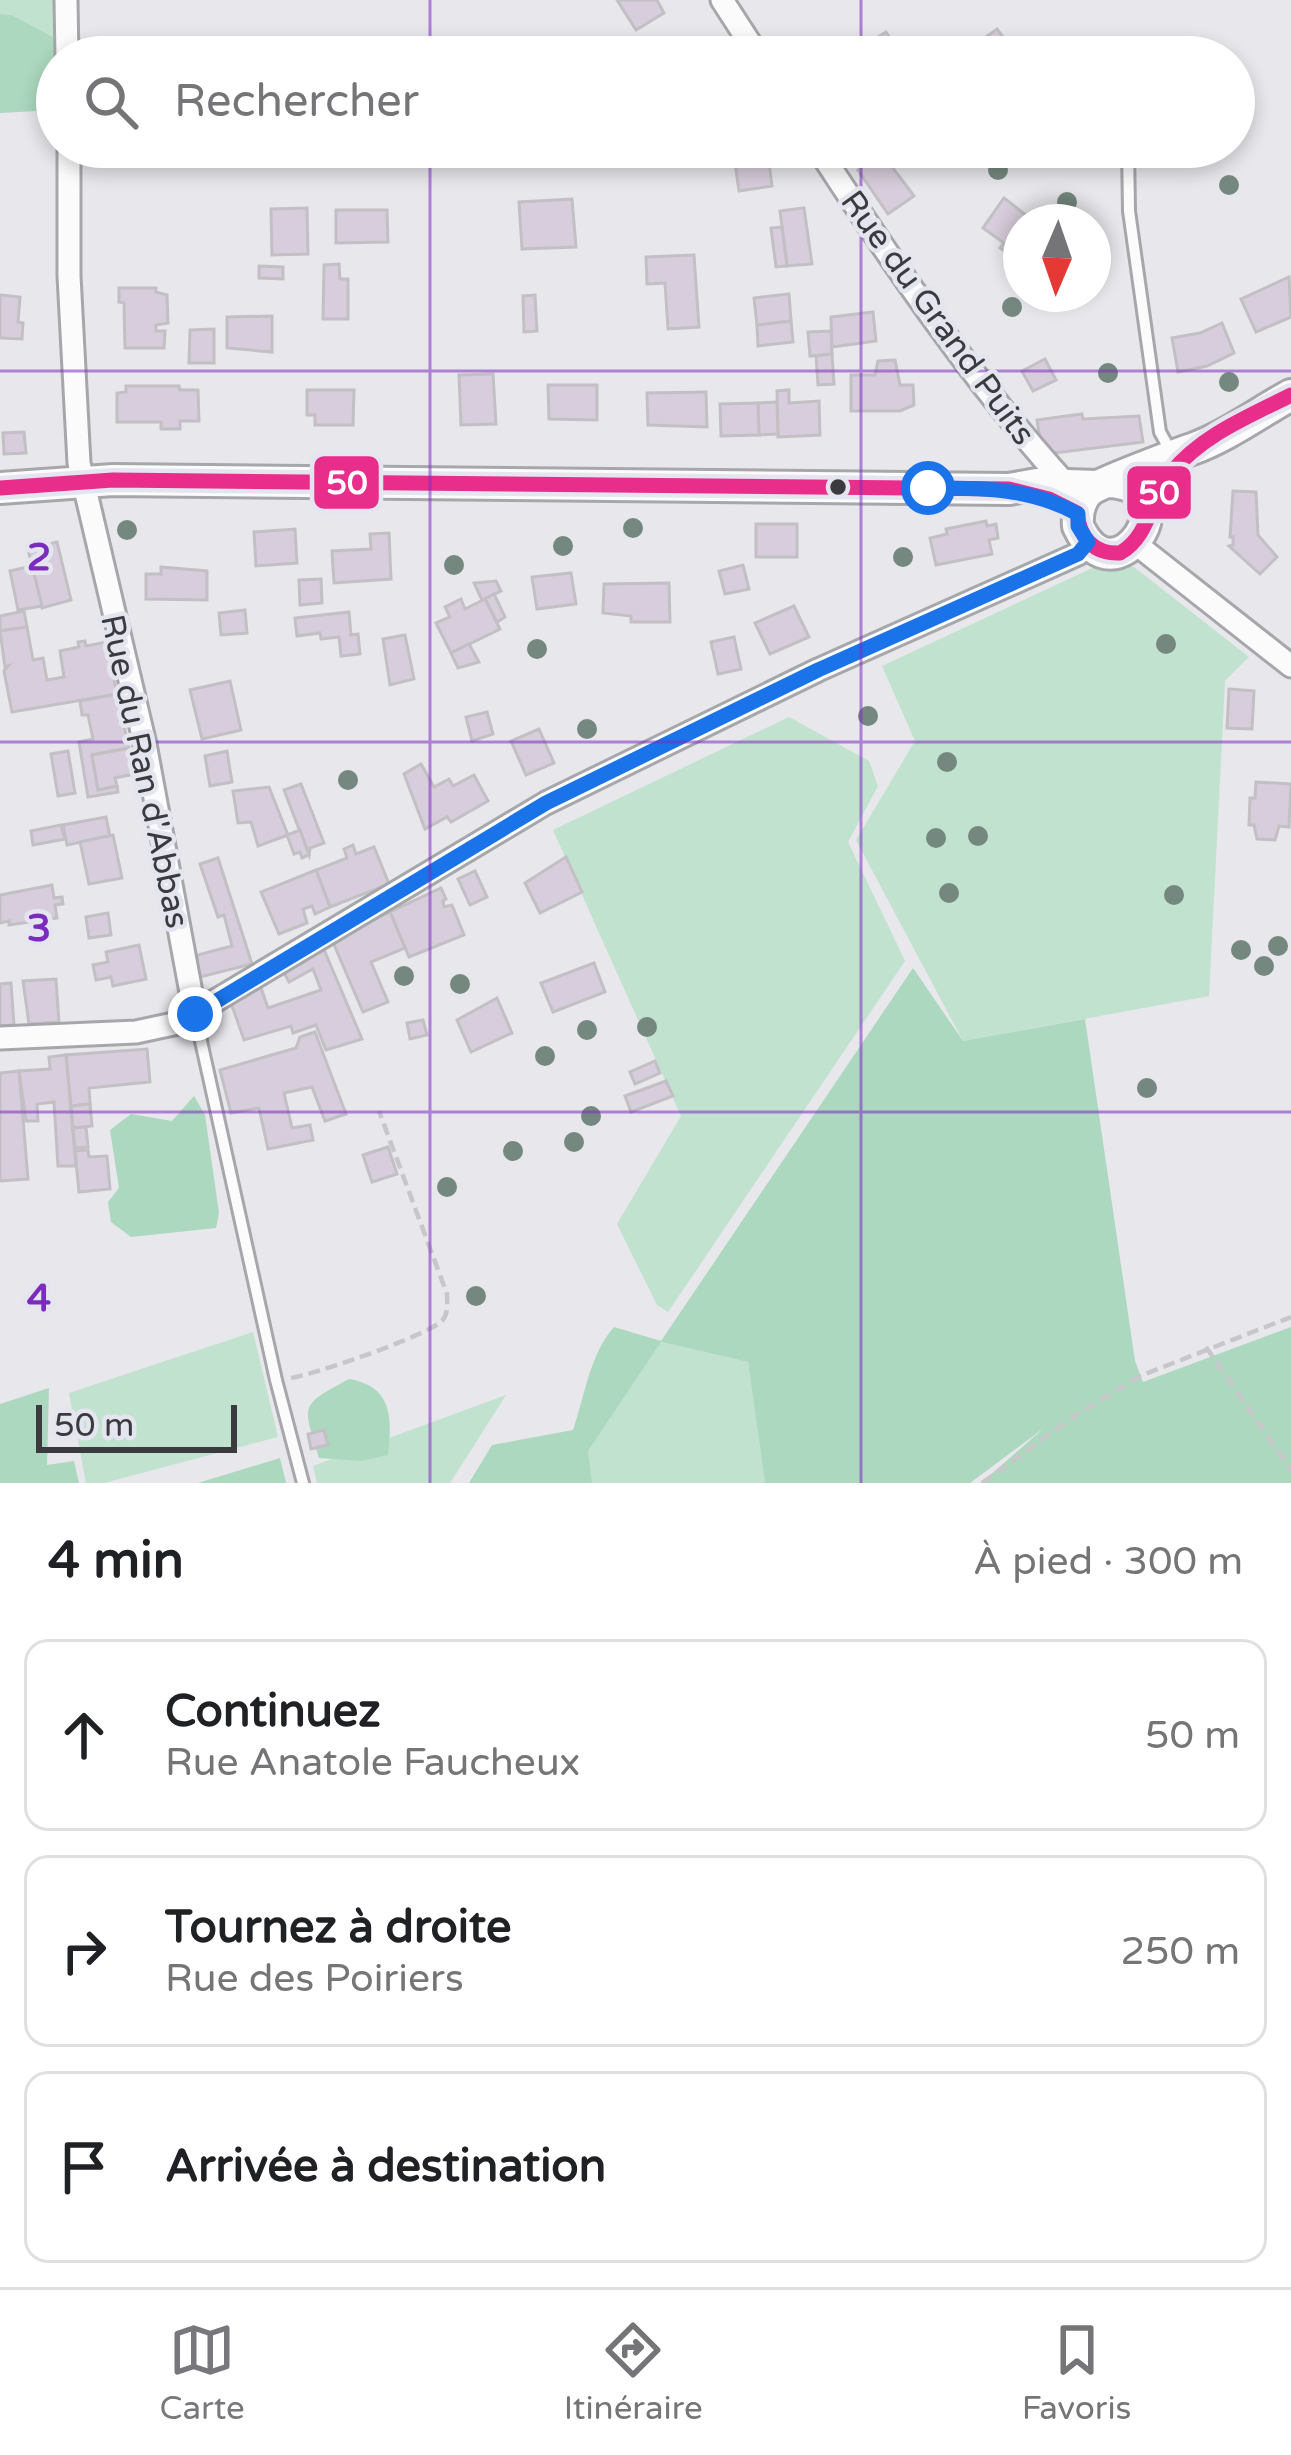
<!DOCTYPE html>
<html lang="fr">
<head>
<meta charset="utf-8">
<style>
	body { margin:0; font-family:"Varela Round",sans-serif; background:#f2f2f2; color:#202124 }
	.compass { position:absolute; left:1003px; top:204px; width:108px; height:108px; border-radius:50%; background:#fff; box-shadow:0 6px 18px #0003; rotate:182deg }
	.scale { position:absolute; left:36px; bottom:30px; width:201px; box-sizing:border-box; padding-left:12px; border:6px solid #3b3b3f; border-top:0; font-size:33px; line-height:42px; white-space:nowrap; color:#3b3b3f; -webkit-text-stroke:9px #e4e5ef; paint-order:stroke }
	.stop { position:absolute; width:36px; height:36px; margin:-27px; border:9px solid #1a73e8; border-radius:50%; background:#fff }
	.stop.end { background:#1a73e8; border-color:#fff; box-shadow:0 3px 12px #0008 }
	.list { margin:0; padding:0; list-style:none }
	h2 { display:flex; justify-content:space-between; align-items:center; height:156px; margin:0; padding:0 48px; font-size:51px }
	h2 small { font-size:39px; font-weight:400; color:#757577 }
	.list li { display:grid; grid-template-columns:78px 1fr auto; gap:36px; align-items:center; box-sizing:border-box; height:192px; margin:0 24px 24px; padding:0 24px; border:3px solid #e0e0e0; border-radius:24px }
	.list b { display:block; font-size:45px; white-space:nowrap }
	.list p { margin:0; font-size:39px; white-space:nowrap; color:#757577 }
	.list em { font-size:39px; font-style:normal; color:#757577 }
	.icon { flex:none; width:66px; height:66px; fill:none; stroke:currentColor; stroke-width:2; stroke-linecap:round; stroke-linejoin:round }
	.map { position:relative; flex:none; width:1291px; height:1483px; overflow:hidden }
	.search { position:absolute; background:#fff; box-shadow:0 6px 18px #0003; left:36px; right:36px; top:36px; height:132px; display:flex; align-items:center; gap:30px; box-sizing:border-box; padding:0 42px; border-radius:66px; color:#757577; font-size:45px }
	.sheet { height:804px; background:#fff }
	nav { display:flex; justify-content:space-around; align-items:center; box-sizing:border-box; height:168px; border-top:3px solid #e0e0e0; background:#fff; font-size:33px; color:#757577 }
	nav a { display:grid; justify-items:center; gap:6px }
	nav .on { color:#77777c }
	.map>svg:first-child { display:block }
	.green { fill:#c0e2ce }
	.forest { fill:#acd8bf }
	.building { fill:#d8cddc; stroke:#c2c0c4; stroke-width:3 }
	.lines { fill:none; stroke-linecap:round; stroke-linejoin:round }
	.service-casing { stroke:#a6a7ab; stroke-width:16 }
	.minor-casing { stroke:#a6a7ab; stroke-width:27 }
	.secondary-casing { stroke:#a6a7ab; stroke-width:36 }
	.path { stroke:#c7c7c9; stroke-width:4.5; stroke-dasharray:12 6; stroke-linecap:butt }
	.service { stroke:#fbfbfc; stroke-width:10 }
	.minor { stroke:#fbfbfc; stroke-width:21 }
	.secondary { stroke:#fbfbfc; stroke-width:30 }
	.bus-1-casing { stroke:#e4e5ef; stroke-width:24 }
	.bus-1 { stroke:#e92d8b; stroke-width:15 }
	.tree { fill:#75887f }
	.route { stroke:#1a73e8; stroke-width:15 }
	.grid { fill:none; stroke:#7b2cbf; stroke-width:3; stroke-opacity:0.55 }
	.bus-dot { fill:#3b3b3f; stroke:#e4e5ef; stroke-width:4.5 }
	.labels { text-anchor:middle; stroke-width:9; stroke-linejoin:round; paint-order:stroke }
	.street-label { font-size:33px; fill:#3b3b3f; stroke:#e4e5ef }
	.grid-label { font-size:39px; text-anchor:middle; font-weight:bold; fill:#7b2cbf; stroke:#e4e5ef; stroke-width:9; stroke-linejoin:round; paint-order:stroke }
	.line-badge { stroke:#e4e5ef; stroke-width:4.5 }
	.badge-label { font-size:33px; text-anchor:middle; font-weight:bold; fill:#fff }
</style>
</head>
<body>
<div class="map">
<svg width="1291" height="1483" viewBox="0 0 1291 1483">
	<rect width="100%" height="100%" fill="#e7e7ec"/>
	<g class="green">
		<polygon points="0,0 53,0 55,38 12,15 0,14"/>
		<polygon points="1101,564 1134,567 1249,657 1225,681 1209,996 963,1041 856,840 915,741 882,666"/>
		<polygon points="789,717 869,761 878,786 848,842 905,961 668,1312 657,1305 617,1224 681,1116 553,830"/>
		<polygon points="253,1332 278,1437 104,1483 86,1483 69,1393"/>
		<polygon points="660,1342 748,1362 765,1483 592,1483 587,1451"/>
		<polygon points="506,1395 450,1483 317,1483 313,1466"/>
	</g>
	<g class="forest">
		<polygon points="0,14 12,15 55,38 56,110 0,113"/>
		<path d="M913,968L963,1041L1085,1019L1135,1361L1143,1382L1291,1327V1483H981L1044,1428L970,1483H765L748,1362L661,1342L588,1451L592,1483H469L492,1445L573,1430C585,1395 590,1354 614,1327L661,1341Z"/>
		<polygon points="194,1096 205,1115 219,1213 216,1228 131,1237 111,1222 108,1202 119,1188 110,1130 131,1114 172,1121"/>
		<path d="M349,1379C391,1386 393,1416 388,1455L361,1461L319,1458C304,1404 297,1407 349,1379Z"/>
		<polygon points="49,1388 47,1465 74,1461 79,1483 0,1483 0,1404"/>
		<polygon points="280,1458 286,1483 198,1483"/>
	</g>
	<g class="building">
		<polygon points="617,0 657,0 664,13 636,30"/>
		<polygon points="997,29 1008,44 991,57 958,57"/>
		<polygon points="886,32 902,57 861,57 857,50"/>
		<polygon points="767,147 772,186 739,191 733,149"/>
		<polygon points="877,147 914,196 888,214 858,170 862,167 857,161"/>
		<polygon points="1004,198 1035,222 1021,222 1021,253 1016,259 1000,248 1004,243 983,228"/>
		<polygon points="572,199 576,247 522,249 519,202"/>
		<polygon points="307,208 308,254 272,255 271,209"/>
		<polygon points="804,208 812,264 787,266 780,211"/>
		<polygon points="336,210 387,210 388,242 336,243"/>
		<polygon points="782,227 787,266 776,267 771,228"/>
		<polygon points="694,255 699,327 668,329 665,283 647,284 646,257"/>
		<polygon points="339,264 340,279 348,279 348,319 323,319 324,265"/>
		<polygon points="259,266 283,267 283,279 259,278"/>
		<polygon points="1289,277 1291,317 1256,332 1241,299"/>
		<polygon points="119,288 156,288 156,292 167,295 168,323 156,325 156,331 165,331 164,348 125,348 124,303 119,302"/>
		<polygon points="789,294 791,321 757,325 754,298"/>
		<polygon points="0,295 20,297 18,322 23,323 22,339 0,338"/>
		<polygon points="535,295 537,331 524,332 523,296"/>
		<polygon points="873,312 876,341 832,347 831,317"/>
		<polygon points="272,316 272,352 227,348 227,317"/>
		<polygon points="791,321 793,342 758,346 757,325"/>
		<polygon points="1222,323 1234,353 1207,366 1178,372 1172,338 1200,333"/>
		<polygon points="214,329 214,363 189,363 190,330"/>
		<polygon points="831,331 832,354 810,356 808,332"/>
		<polygon points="832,354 834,384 818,385 816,356"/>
		<polygon points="1045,359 1056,380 1033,391 1022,371"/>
		<polygon points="895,360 900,385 913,385 914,405 900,411 851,411 851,375 875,375 878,361"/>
		<polygon points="493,374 496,424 461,425 459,375"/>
		<polygon points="548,385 597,385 597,420 549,419"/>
		<polygon points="126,386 179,386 180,390 198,390 199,421 180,421 180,429 161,429 161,422 117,422 117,393 126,392"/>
		<polygon points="307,390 354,390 353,425 315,425 315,415 307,415"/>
		<polygon points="789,390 789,403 819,401 820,435 778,437 777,391"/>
		<polygon points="706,392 707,427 648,425 647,393"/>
		<polygon points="777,402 778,434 759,435 758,403"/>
		<polygon points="758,403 759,435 721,436 720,404"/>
		<polygon points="1082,414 1083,419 1139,416 1143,442 1047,454 1041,445 1037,420"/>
		<polygon points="24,432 26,453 4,454 3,433"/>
		<polygon points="1233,491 1256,492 1258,535 1277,557 1260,574 1229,546 1233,545 1233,537 1230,537"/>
		<polygon points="986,521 987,526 996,524 998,538 989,540 992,554 936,565 930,538 947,534 946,529"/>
		<rect x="756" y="524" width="41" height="33"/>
		<polygon points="295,529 297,563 256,566 254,532"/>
		<polygon points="389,533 391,579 334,583 332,551 371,549 370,534"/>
		<polygon points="57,542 71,600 42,608 28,549"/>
		<polygon points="743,565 749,589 725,594 719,571"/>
		<polygon points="32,566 42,606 18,610 10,571"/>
		<polygon points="161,567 207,571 207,600 146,599 146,574 161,574"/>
		<polygon points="571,573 576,604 537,609 532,577"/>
		<polygon points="321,579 322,603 300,605 299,580"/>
		<polygon points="496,581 501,591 482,600 474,583"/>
		<polygon points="669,583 670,622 631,622 631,616 603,613 604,584"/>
		<polygon points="494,594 505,617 497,622 485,599"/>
		<polygon points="461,599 465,609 485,599 500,629 451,653 436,623 450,617 445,607"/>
		<polygon points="794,606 809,637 770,654 755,623"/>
		<polygon points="245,610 247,633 221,635 219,613"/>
		<polygon points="24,611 27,627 0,631 0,616"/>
		<polygon points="349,612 351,635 358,634 360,654 341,656 339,637 321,639 320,633 297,636 295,618"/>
		<polygon points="27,627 33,660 43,658 47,680 64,677 60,651 79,647 78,642 85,641 86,646 107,642 117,694 12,712 4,671 8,666 5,667 0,631"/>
		<polygon points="405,635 414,679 390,685 383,639"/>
		<polygon points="734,637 741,669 718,674 711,642"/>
		<polygon points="469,644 479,662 458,668 451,653"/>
		<polygon points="230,681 241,730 202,739 190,690"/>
		<polygon points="1229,689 1254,691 1252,729 1227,728"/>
		<polygon points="117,694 129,748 92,755 98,790 117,786 118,792 88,797 79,742 93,739 88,715 82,715 80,701"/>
		<polygon points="487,712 493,734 472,741 466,717"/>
		<polygon points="539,729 554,763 526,775 511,741"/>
		<polygon points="129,748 134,774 115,778 117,786 98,790 92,755"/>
		<polygon points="68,751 75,793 58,796 51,754"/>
		<polygon points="227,751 232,782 210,786 205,756"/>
		<polygon points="421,764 434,787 449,779 453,786 474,775 488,801 451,822 447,817 425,829 404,774"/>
		<polygon points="1256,782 1291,784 1289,827 1279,826 1275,840 1257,839 1254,825 1249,825 1250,798 1255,798"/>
		<polygon points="301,784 324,843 310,848 309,855 284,790"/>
		<polygon points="269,787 288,835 258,846 251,822 238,823 233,791"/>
		<polygon points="106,817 110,836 67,845 63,825"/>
		<polygon points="61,825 65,839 33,845 31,831"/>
		<polygon points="300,830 309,855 302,858 300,852 294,854 287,835"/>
		<polygon points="113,835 122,878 89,884 80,842"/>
		<polygon points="353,845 356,854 374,847 389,884 330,907 316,870 347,858 344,849"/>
		<polygon points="566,857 582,892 540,913 525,883"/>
		<polygon points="218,858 252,964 200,977 194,956 232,946 224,915 218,917 200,864"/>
		<polygon points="316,870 330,907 315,914 312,906 303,909 307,923 279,934 261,892"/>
		<polygon points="475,871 487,897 470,905 458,879"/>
		<polygon points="52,885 54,898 62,897 63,904 55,905 57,918 9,925 9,921 0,923 0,895"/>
		<polygon points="441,888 446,899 443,901 444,907 452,905 464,935 409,957 390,912"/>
		<polygon points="390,912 405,948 371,962 388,1002 363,1012 332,940"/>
		<polygon points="108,913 111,935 89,938 86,917"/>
		<polygon points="139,945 146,979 113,986 111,977 96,980 93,965 108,962 106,952"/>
		<polygon points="322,945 362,1039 326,1050 316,1025 293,1033 291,1026 244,1040 230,1000 261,988 268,1008 321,990 313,969 289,982 281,967"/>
		<polygon points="594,963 605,992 553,1012 541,983"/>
		<polygon points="56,979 59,1022 29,1024 23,981"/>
		<polygon points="11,983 14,1025 0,1026 0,984"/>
		<polygon points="497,998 512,1033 471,1052 457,1020"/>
		<polygon points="423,1020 427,1035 410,1039 407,1023"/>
		<polygon points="315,1032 346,1114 325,1121 312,1087 284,1093 292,1128 310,1125 313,1140 268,1149 259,1108 231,1113 220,1070 296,1048 300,1037"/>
		<polygon points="147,1049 150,1082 89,1088 90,1104 71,1106 66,1055"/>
		<polygon points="66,1055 76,1166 58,1166 54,1102 37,1104 38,1121 26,1121 19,1071 50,1069 49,1057"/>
		<polygon points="655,1061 660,1073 635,1084 630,1072"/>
		<polygon points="19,1071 28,1179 0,1181 0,1073"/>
		<polygon points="666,1081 673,1096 631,1112 625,1096"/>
		<polygon points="90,1104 92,1126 73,1128 71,1106"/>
		<polygon points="86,1127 88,1147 75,1148 73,1128"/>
		<polygon points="388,1147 397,1174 372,1182 363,1155"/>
		<polygon points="88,1150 89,1157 107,1156 110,1189 79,1192 75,1151"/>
		<polygon points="324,1430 328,1445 311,1449 308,1434"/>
	</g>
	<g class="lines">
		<g class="service-casing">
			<g id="service">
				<polyline points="1128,147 1129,211 1160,432 1170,450"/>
				<polyline points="195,1014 276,1380 303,1483"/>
			</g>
		</g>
		<g class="minor-casing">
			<g id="minor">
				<polyline points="66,0 67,57"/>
				<polyline points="722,0 759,57"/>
				<polyline points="69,147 69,276 79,463 145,744 195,1014"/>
				<path d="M817,147C890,260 975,384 1065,483"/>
				<polyline points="1136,544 1291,666"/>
				<polyline points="0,1038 136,1032 178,1023 546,803 818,670 1078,554 1088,542"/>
			</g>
		</g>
		<g class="secondary-casing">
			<g id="secondary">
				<path d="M1108,482C1194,485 1115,607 1078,526C1077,513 1079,501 1089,491C1097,484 1177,454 1192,449C1226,437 1260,412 1291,395"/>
				<polyline points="0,488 113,480 1009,489 1037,484 1097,486"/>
			</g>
		</g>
		<g class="path">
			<polyline points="1206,1347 1291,1470"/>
			<path d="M291,1378C316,1374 426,1336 442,1321C449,1313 447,1303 447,1294L379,1111"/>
			<polyline points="982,1483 1076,1415 1140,1376 1291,1317"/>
		</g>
		<use href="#service" class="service"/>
		<use href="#minor" class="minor"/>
		<use href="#secondary" class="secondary"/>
		<g class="bus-1-casing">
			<path id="bus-1" d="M0,488L113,480L1009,489L1049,499L1077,513C1080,539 1094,554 1120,553C1150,536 1150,498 1171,473C1202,435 1248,417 1291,395"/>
		</g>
		<use href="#bus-1" class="bus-1"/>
	</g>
	<g class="tree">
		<circle cx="998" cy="170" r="10"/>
		<circle cx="1229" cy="185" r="10"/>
		<circle cx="1067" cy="202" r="10"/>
		<circle cx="1012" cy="307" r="10"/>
		<circle cx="1108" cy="373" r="10"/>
		<circle cx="1229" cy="382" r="10"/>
		<circle cx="633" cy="528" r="10"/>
		<circle cx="127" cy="530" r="10"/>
		<circle cx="563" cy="546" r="10"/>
		<circle cx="903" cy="557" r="10"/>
		<circle cx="454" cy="565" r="10"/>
		<circle cx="1166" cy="644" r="10"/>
		<circle cx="537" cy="649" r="10"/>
		<circle cx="868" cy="716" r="10"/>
		<circle cx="587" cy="729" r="10"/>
		<circle cx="947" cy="762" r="10"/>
		<circle cx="348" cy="780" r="10"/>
		<circle cx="978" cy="836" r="10"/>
		<circle cx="936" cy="838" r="10"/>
		<circle cx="949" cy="893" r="10"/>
		<circle cx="1174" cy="895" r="10"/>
		<circle cx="1278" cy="946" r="10"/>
		<circle cx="1241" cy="950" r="10"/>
		<circle cx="1264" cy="966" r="10"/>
		<circle cx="404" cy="976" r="10"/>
		<circle cx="460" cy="984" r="10"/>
		<circle cx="647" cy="1027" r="10"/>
		<circle cx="587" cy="1030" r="10"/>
		<circle cx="545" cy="1056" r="10"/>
		<circle cx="1147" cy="1088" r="10"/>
		<circle cx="591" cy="1116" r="10"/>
		<circle cx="574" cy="1142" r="10"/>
		<circle cx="513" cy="1151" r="10"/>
		<circle cx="447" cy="1187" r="10"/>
		<circle cx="476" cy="1296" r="10"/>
	</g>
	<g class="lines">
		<path class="route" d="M195,1014L546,803L818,670L1078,554L1088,542L1078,526V514C1029,487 982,488 928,488"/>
	</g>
	<path class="grid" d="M430,0V57M861,0V57M430,147V1483M861,147V1483M0,371H1291M0,742H1291M0,1112H1291"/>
	<circle class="bus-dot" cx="838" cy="487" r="10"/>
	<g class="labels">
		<g class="street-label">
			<text transform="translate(939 317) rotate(54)" y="12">Rue du Grand Puits</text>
			<text transform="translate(146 771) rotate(78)" y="12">Rue du Ran d'Abbas</text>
		</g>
	</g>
	<g class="grid-label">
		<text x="39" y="570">2</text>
		<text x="39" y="941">3</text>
		<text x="39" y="1311">4</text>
	</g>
	<g class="line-badge">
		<rect x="312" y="454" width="69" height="57" rx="12" fill="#e92d8b"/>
		<rect x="1125" y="464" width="68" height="57" rx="12" fill="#e92d8b"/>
	</g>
	<g class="badge-label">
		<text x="347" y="494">50</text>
		<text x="1159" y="504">50</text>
	</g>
</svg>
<svg class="compass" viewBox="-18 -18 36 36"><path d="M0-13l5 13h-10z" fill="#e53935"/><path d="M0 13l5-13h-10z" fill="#757577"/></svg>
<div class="scale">50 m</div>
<div class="stop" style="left:928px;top:488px"></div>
<div class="stop end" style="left:195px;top:1014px"></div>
<div class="search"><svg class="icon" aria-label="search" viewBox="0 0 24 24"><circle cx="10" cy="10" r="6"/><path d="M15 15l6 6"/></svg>Rechercher</div>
</div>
<section class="sheet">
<h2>4 min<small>À pied · 300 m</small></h2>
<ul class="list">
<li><svg class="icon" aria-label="ahead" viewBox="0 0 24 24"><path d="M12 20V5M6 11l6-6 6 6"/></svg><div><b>Continuez</b><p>Rue Anatole Faucheux</p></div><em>50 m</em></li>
<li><svg class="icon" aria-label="right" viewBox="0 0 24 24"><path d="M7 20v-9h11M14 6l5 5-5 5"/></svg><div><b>Tournez à droite</b><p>Rue des Poiriers</p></div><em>250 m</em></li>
<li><svg class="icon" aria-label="arrive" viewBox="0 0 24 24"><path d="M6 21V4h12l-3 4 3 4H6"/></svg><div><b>Arrivée à destination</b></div></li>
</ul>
</section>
<nav>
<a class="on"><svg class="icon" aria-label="map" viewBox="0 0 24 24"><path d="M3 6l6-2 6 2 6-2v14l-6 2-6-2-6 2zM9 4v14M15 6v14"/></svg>Carte</a>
<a><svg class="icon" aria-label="directions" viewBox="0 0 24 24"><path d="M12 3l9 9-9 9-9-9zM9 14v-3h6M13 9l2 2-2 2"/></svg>Itinéraire</a>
<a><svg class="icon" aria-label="saved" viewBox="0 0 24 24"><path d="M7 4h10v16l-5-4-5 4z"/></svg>Favoris</a>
</nav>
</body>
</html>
